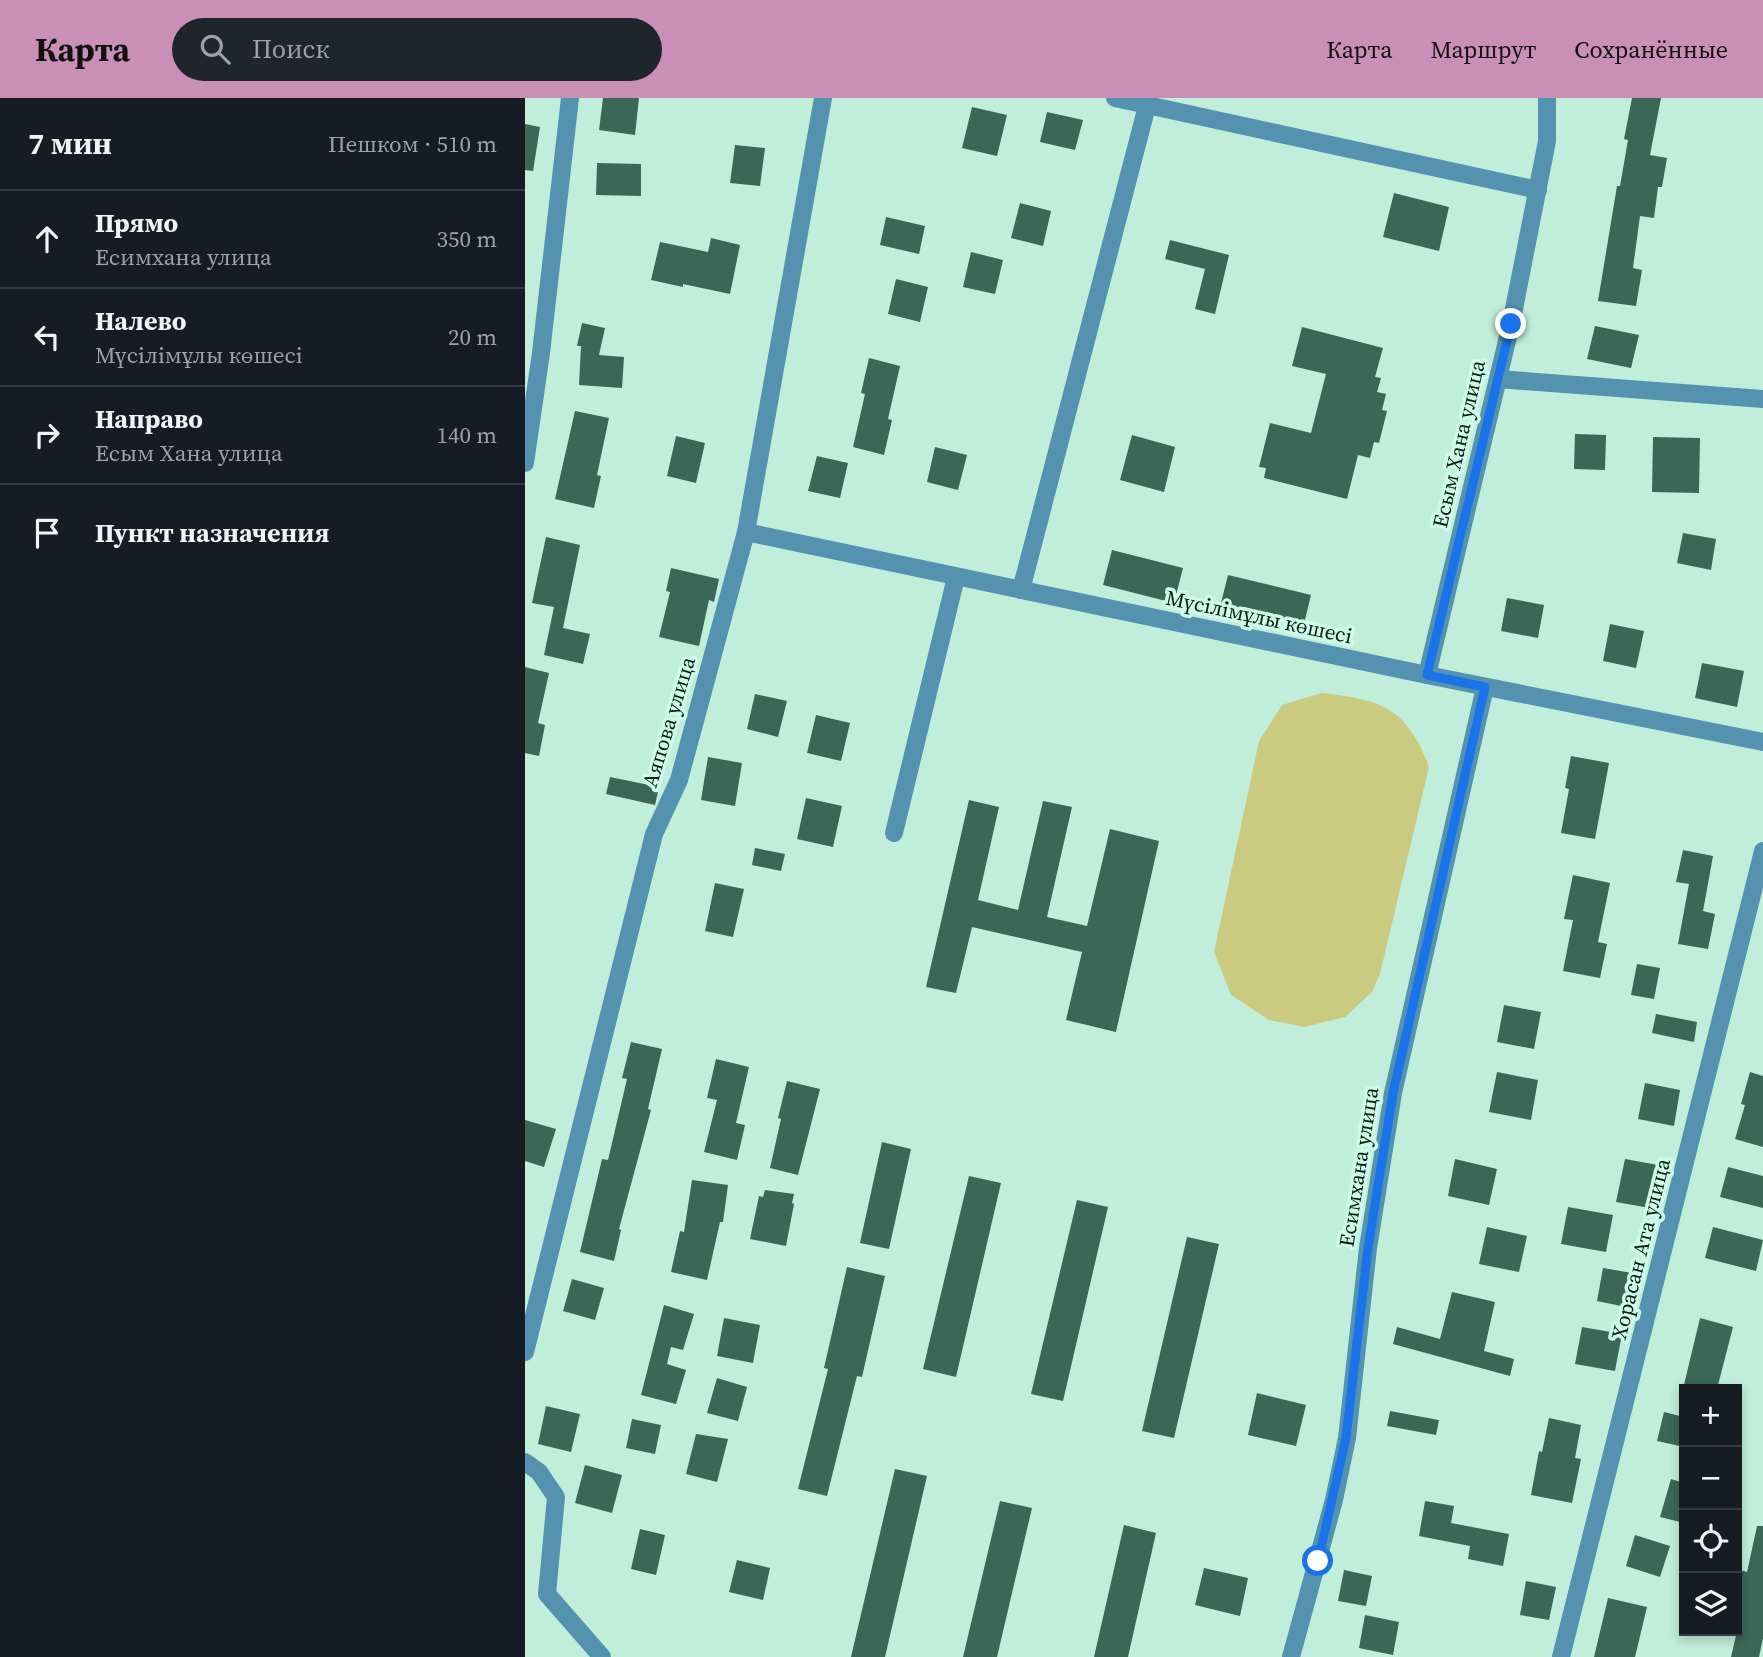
<!DOCTYPE html>
<html lang="ru">
<head>
<meta charset="utf-8">
<style>
	body { margin:0; font-family:"Source Serif 4",serif; background:#20242c; color:#f1f3f6 }
	.controls { position:absolute; right:21px; bottom:21px; display:grid; overflow:hidden; border-radius:0px; box-shadow:0 4px 10px #0003 }
	.controls button { width:63px; height:63px; display:grid; place-items:center; padding:0; border:0; border-bottom:2px solid #363941; background:#171b24; color:#f1f3f6; font:35px sans-serif }
	.stop { position:absolute; width:21px; height:21px; margin:-16px; border:5px solid #1a73e8; border-radius:50%; background:#fff }
	.stop.end { background:#1a73e8; border-color:#fff; box-shadow:0 2px 7px #0008 }
	.list { margin:0; padding:0; list-style:none }
	h2 { display:flex; justify-content:space-between; align-items:center; height:91px; margin:0; padding:0 28px; font-size:30px }
	h2 small { font-size:23px; font-weight:400; color:#9ea1a6 }
	.list li { display:grid; grid-template-columns:46px 1fr auto; gap:21px; align-items:center; box-sizing:border-box; height:98px; padding:0 28px; border-top:2px solid #363941 }
	.list b { display:block; font-size:26px; white-space:nowrap }
	.list p { margin:0; font-size:23px; white-space:nowrap; color:#9ea1a6 }
	.list em { font-size:23px; font-style:normal; color:#9ea1a6 }
	.icon { flex:none; width:38px; height:38px; fill:none; stroke:currentColor; stroke-width:2; stroke-linecap:round; stroke-linejoin:round }
	.map { position:relative; flex:none; width:1238px; height:1559px; overflow:hidden }
	header { display:flex; align-items:center; gap:42px; box-sizing:border-box; height:98px; padding:0 35px; background:#c98fb6; color:#111 }
	header strong { font-size:33px }
	nav { display:flex; gap:38px; margin-inline-start:auto; font-size:24px }
	.search { width:490px; height:63px; background:#20242c; display:flex; align-items:center; gap:18px; box-sizing:border-box; padding:0 24px; border-radius:38px; color:#9ea1a6; font-size:26px }
	main { display:flex }
	aside { flex:1; background:#171b24 }
	.map>svg:first-child { display:block }
	.green { fill:#cacb81 }
	.building { fill:#3c6657 }
	.lines { fill:none; stroke-linecap:round; stroke-linejoin:round }
	.minor { stroke:#5492af; stroke-width:18 }
	.route { stroke:#1a73e8; stroke-width:9 }
	.labels { text-anchor:middle; stroke-width:7; stroke-linejoin:round; paint-order:stroke }
	.street-label { font-size:21px; fill:#0a1b15; stroke:#cdfbe8 }
</style>
</head>
<body>
<header>
<strong>Карта</strong>
<div class="search"><svg class="icon" aria-label="search" viewBox="0 0 24 24"><circle cx="10" cy="10" r="6"/><path d="M15 15l6 6"/></svg>Поиск</div>
<nav><a>Карта</a><a>Маршрут</a><a>Сохранённые</a></nav>
</header>
<main>
<aside>
<h2>7 мин<small>Пешком · 510 m</small></h2>
<ul class="list">
<li><svg class="icon" aria-label="ahead" viewBox="0 0 24 24"><path d="M12 20V5M6 11l6-6 6 6"/></svg><div><b>Прямо</b><p>Есимхана улица</p></div><em>350 m</em></li>
<li><svg class="icon" aria-label="left" viewBox="0 0 24 24"><path d="M17 20v-9H6M10 6l-5 5 5 5"/></svg><div><b>Налево</b><p>Мүсілімұлы көшесі</p></div><em>20 m</em></li>
<li><svg class="icon" aria-label="right" viewBox="0 0 24 24"><path d="M7 20v-9h11M14 6l5 5-5 5"/></svg><div><b>Направо</b><p>Есым Хана улица</p></div><em>140 m</em></li>
<li><svg class="icon" aria-label="arrive" viewBox="0 0 24 24"><path d="M6 21V4h12l-3 4 3 4H6"/></svg><div><b>Пункт назначения</b></div></li>
</ul>
</aside>
<div class="map">
<svg width="1238" height="1559" viewBox="0 0 1238 1559">
	<rect width="100%" height="100%" fill="#c0eedb"/>
	<path class="green" d="M796,595C856,601 882,610 904,669L855,876L847,894L820,919L779,929L744,922L706,897L689,854L734,643L757,607Z"/>
	<g class="building">
		<polygon points="78,0 114,0 110,37 74,32"/>
		<polygon points="1107,0 1136,0 1125,57 1142,60 1137,89 1133,89 1129,120 1115,118 1108,170 1117,172 1111,208 1073,203 1092,88 1095,88 1103,42 1099,41"/>
		<polygon points="447,9 482,17 472,58 437,50"/>
		<polygon points="522,14 558,22 550,52 515,44"/>
		<polygon points="0,26 15,29 8,73 0,72"/>
		<polygon points="210,47 240,50 235,88 205,85"/>
		<polygon points="72,65 116,66 116,98 71,97"/>
		<polygon points="869,95 924,109 914,153 858,139"/>
		<polygon points="495,105 526,113 518,148 486,140"/>
		<polygon points="361,119 400,128 394,156 355,147"/>
		<polygon points="186,140 215,147 205,196 158,186 158,189 126,182 135,144 183,154"/>
		<polygon points="645,142 704,157 690,216 670,211 680,171 640,161"/>
		<polygon points="446,154 478,162 470,196 438,189"/>
		<polygon points="371,181 403,189 395,224 363,216"/>
		<polygon points="57,225 80,230 74,257 99,259 97,290 54,287 56,248 52,248"/>
		<polygon points="1070,228 1114,237 1106,270 1062,261"/>
		<polygon points="777,229 858,250 850,279 856,280 852,294 861,296 857,312 862,313 854,345 849,344 845,360 833,357 822,401 739,380 741,370 734,369 745,325 786,335 801,276 767,268"/>
		<polygon points="344,260 375,268 363,321 367,322 359,357 328,349 340,296 336,295"/>
		<polygon points="50,313 84,320 72,377 76,378 69,410 30,401"/>
		<polygon points="1050,336 1081,337 1080,372 1049,371"/>
		<polygon points="607,337 650,349 639,394 595,382"/>
		<polygon points="151,338 180,345 171,385 142,378"/>
		<polygon points="1128,339 1175,340 1174,395 1127,394"/>
		<polygon points="410,349 442,357 433,392 402,384"/>
		<polygon points="292,358 323,365 315,400 283,393"/>
		<polygon points="1158,435 1191,441 1186,472 1152,465"/>
		<polygon points="21,439 55,447 38,530 65,536 58,566 19,557 29,509 7,505"/>
		<polygon points="587,452 658,470 649,505 578,487"/>
		<polygon points="146,470 194,481 189,504 184,502 174,548 134,539 145,494 141,493"/>
		<polygon points="703,477 786,497 779,526 696,505"/>
		<polygon points="982,500 1019,507 1013,540 976,533"/>
		<polygon points="1085,526 1119,533 1111,570 1078,563"/>
		<polygon points="1177,565 1219,573 1212,609 1170,600"/>
		<polygon points="0,569 24,575 13,625 20,627 14,658 0,655"/>
		<polygon points="230,596 262,603 253,639 222,631"/>
		<polygon points="291,617 325,625 316,663 282,655"/>
		<polygon points="1046,658 1084,665 1070,741 1036,735 1044,691 1040,690"/>
		<polygon points="183,659 217,665 210,708 176,702"/>
		<polygon points="85,679 134,689 130,707 81,696"/>
		<polygon points="281,700 317,708 308,749 272,741"/>
		<polygon points="444,702 474,709 453,802 493,812 518,703 547,709 522,819 562,828 585,731 634,743 591,934 541,922 557,854 447,829 431,895 401,889"/>
		<polygon points="230,750 260,756 256,773 227,767"/>
		<polygon points="1158,752 1188,758 1178,813 1190,816 1183,851 1153,846 1164,786 1151,784"/>
		<polygon points="1048,777 1085,785 1073,844 1082,846 1075,880 1038,873 1048,822 1039,821"/>
		<polygon points="190,785 219,791 208,839 180,833"/>
		<polygon points="1112,866 1135,870 1129,901 1106,897"/>
		<polygon points="979,907 1016,914 1009,951 972,944"/>
		<polygon points="1131,916 1172,924 1169,944 1127,935"/>
		<polygon points="106,944 137,951 123,1011 126,1012 94,1131 96,1132 89,1163 55,1154 77,1061 83,1062 102,981 97,980"/>
		<polygon points="191,961 224,969 211,1025 220,1027 212,1062 179,1054 192,1002 182,1000"/>
		<polygon points="972,974 1013,982 1006,1022 964,1014"/>
		<polygon points="1225,974 1238,978 1238,1049 1210,1041 1220,1007 1216,1006"/>
		<polygon points="262,983 295,991 273,1077 245,1070 256,1021 253,1020"/>
		<polygon points="1120,985 1155,992 1149,1028 1113,1021"/>
		<polygon points="0,1022 31,1031 19,1069 0,1063"/>
		<polygon points="357,1044 386,1051 364,1151 335,1145"/>
		<polygon points="930,1061 972,1071 964,1107 923,1098"/>
		<polygon points="1100,1061 1133,1067 1125,1110 1091,1104"/>
		<polygon points="1203,1069 1238,1078 1238,1110 1195,1099"/>
		<polygon points="444,1078 476,1085 431,1279 398,1271"/>
		<polygon points="167,1082 203,1087 198,1124 195,1124 182,1182 146,1174 155,1133 159,1134"/>
		<polygon points="240,1092 269,1096 267,1105 269,1106 261,1148 225,1141 234,1098 238,1099"/>
		<polygon points="552,1102 583,1109 538,1303 506,1296"/>
		<polygon points="1043,1109 1088,1117 1081,1154 1036,1146"/>
		<polygon points="962,1129 1002,1138 994,1174 954,1166"/>
		<polygon points="1188,1129 1238,1142 1231,1173 1180,1160"/>
		<polygon points="662,1139 694,1146 649,1340 617,1333"/>
		<polygon points="322,1169 360,1178 337,1279 332,1278 302,1398 273,1391 303,1271 299,1270"/>
		<polygon points="1078,1170 1107,1175 1101,1209 1072,1203"/>
		<polygon points="47,1181 79,1190 70,1222 38,1213"/>
		<polygon points="927,1194 970,1204 959,1253 989,1261 985,1278 868,1246 872,1229 915,1241"/>
		<polygon points="139,1207 169,1216 158,1252 146,1249 142,1266 161,1272 151,1306 116,1297"/>
		<polygon points="199,1220 235,1227 228,1265 192,1258"/>
		<polygon points="1175,1220 1208,1229 1192,1291 1158,1291"/>
		<polygon points="1057,1229 1097,1236 1090,1273 1050,1266"/>
		<polygon points="192,1280 222,1289 213,1323 182,1315"/>
		<polygon points="732,1295 781,1307 771,1348 723,1337"/>
		<polygon points="21,1308 55,1316 46,1354 13,1346"/>
		<polygon points="865,1313 914,1322 911,1337 862,1328"/>
		<polygon points="1139,1314 1159,1319 1159,1349 1132,1343"/>
		<polygon points="1024,1320 1056,1327 1050,1360 1056,1361 1047,1405 1006,1397 1014,1353 1017,1354"/>
		<polygon points="107,1321 136,1327 130,1356 101,1350"/>
		<polygon points="171,1336 203,1341 192,1384 161,1376"/>
		<polygon points="60,1367 97,1377 87,1415 50,1405"/>
		<polygon points="370,1371 402,1378 360,1559 326,1559"/>
		<polygon points="1146,1381 1159,1385 1159,1425 1135,1419"/>
		<polygon points="475,1403 507,1410 472,1559 438,1559"/>
		<polygon points="900,1403 929,1408 926,1425 984,1436 978,1468 943,1461 945,1448 894,1438"/>
		<polygon points="599,1427 631,1435 603,1559 569,1559"/>
		<polygon points="1232,1428 1238,1428 1238,1540 1234,1559 1206,1559 1212,1533 1212,1471 1222,1474"/>
		<polygon points="115,1431 140,1437 131,1477 106,1471"/>
		<polygon points="1110,1437 1145,1448 1135,1479 1101,1468"/>
		<polygon points="212,1462 245,1470 238,1502 204,1494"/>
		<polygon points="679,1470 723,1480 715,1518 670,1507"/>
		<polygon points="819,1472 847,1478 841,1508 813,1503"/>
		<polygon points="1001,1483 1031,1489 1024,1522 995,1517"/>
		<polygon points="1083,1500 1122,1509 1110,1559 1069,1559"/>
		<polygon points="840,1517 874,1524 868,1557 834,1550"/>
	</g>
	<g class="lines">
		<g class="minor">
			<polyline points="590,0 1013,92"/>
			<polyline points="973,281 1238,301"/>
			<polyline points="0,365 16,255 45,0"/>
			<polyline points="221,434 902,577 1238,644"/>
			<polyline points="496,492 622,8"/>
			<polyline points="902,577 986,226 1022,43 1022,0"/>
			<polyline points="369,735 431,479"/>
			<polyline points="0,1254 129,736 154,682 221,434 298,0"/>
			<polyline points="0,1364 14,1374 31,1399 22,1496 77,1559"/>
			<polyline points="766,1559 809,1402 822,1340 843,1150 868,995 960,589"/>
			<polyline points="1036,1559 1238,753"/>
		</g>
	</g>
	<g class="lines">
		<polyline class="route" points="793,1463 821,1340 843,1150 868,995 960,589 902,577 986,226"/>
	</g>
	<g class="labels">
		<g class="street-label">
			<text transform="translate(934 346) rotate(-77)" y="7">Есым Хана улица</text>
			<text transform="translate(734 519) rotate(12)" y="7">Мүсілімұлы көшесі</text>
			<text transform="translate(144 624) rotate(-73)" y="7">Аяпова улица</text>
			<text transform="translate(834 1069) rotate(-81)" y="7">Есимхана улица</text>
			<text transform="translate(1116 1151) rotate(-76)" y="7">Хорасан Ата улица</text>
		</g>
	</g>
</svg>
<div class="controls">
<button>+</button>
<button>−</button>
<button><svg class="icon" aria-label="locate" viewBox="0 0 24 24"><circle cx="12" cy="12" r="6"/><path d="M12 2v4M12 18v4M2 12h4M18 12h4"/></svg></button>
<button><svg class="icon" aria-label="layers" viewBox="0 0 24 24"><path d="M12 4l9 5-9 5-9-5zM3 14l9 5 9-5"/></svg></button>
</div>
<div class="stop" style="left:793px;top:1463px"></div>
<div class="stop end" style="left:986px;top:226px"></div>
</div>
</main>
</body>
</html>
